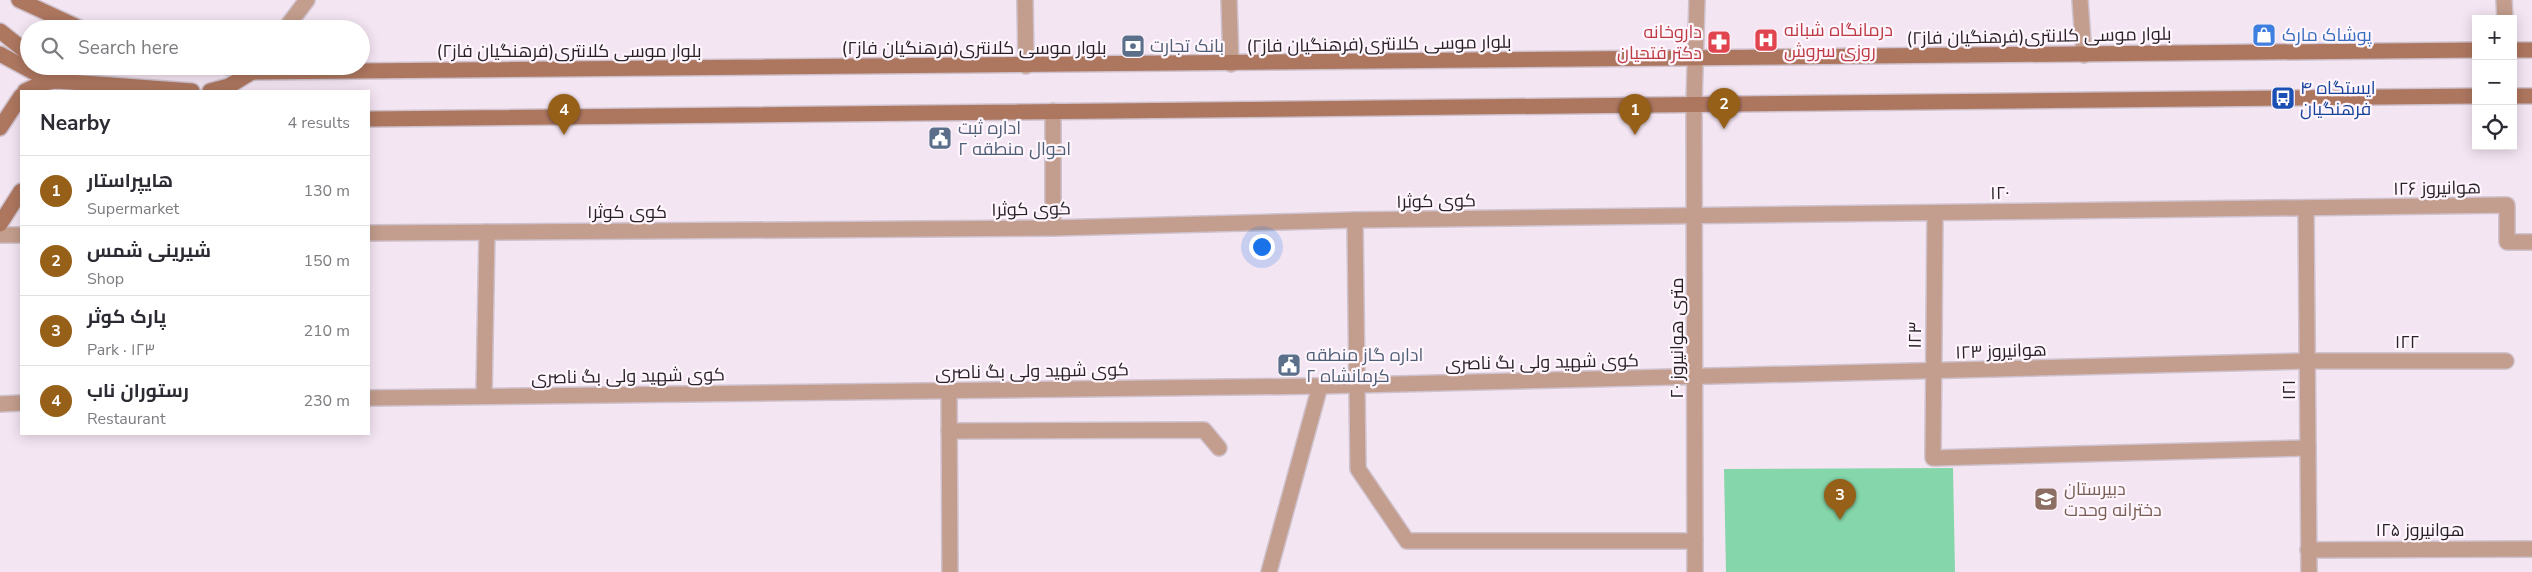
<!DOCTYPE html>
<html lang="en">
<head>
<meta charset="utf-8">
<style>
	body { margin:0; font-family:"Nunito Sans",Cairo,sans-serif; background:#f2f2f3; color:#2b2b33 }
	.controls { position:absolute; right:15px; top:15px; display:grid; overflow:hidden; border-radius:0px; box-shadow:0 2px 12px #0003 }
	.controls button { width:45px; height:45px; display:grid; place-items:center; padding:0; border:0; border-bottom:1px solid #e1e1e2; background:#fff; color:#2b2b33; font:25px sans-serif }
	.you { position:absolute; left:1261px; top:246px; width:18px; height:18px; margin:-12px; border:4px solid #fff; border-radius:50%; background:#1a73e8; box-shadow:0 0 0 8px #1a73e833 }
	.badge { display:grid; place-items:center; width:32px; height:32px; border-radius:50%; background:#966018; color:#fff; font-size:16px; font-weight:700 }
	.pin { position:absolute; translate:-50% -41px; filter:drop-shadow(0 1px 2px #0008) }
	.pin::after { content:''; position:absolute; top:26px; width:18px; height:15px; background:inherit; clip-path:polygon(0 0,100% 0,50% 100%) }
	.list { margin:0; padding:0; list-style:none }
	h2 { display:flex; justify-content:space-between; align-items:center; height:65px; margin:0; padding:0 20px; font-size:21px }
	h2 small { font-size:16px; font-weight:400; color:#7c7c81 }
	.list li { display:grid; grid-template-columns:32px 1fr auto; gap:15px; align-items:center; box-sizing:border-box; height:70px; padding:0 20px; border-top:1px solid #e1e1e2 }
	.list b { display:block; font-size:19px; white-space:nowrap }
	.list p { margin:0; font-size:16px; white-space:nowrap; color:#7c7c81 }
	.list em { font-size:16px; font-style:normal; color:#7c7c81 }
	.icon { flex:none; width:28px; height:28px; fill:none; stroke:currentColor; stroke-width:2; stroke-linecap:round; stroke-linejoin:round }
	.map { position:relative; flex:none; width:2532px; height:572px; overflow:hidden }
	.search { position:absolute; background:#fff; box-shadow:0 2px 12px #0003; left:20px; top:20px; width:350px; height:55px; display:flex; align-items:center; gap:12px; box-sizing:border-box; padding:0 18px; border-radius:28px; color:#7c7c81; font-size:19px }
	.panel { position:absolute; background:#fff; box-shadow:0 2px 12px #0003; left:20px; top:90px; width:350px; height:345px; border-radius:0px }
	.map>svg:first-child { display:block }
	.green { fill:#86d6ab }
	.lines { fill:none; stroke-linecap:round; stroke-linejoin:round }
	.minor-casing { stroke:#cfc2cd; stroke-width:18 }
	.tertiary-casing { stroke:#cfc2cd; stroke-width:18 }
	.secondary-casing { stroke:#cfc2cd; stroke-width:18 }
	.minor { stroke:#c39d8d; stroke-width:15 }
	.tertiary { stroke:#c39d8d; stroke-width:15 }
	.secondary { stroke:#ad765f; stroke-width:15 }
	.labels { text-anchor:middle; stroke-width:4.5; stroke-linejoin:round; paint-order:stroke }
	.health-label { font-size:18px; fill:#be3a42; stroke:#fef5fd; text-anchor:start }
	.shop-label { font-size:18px; fill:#366cbe; stroke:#fef5fd; text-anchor:start }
	.street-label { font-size:18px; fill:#282227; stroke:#fef5fd }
	.service-label { font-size:18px; fill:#4e5e75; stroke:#fef5fd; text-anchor:start }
	.transit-label { font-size:18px; fill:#164399; stroke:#fef5fd; text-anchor:start }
	.education-label { font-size:18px; fill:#785e54; stroke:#fef5fd; text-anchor:start }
</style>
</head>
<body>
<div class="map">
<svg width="2532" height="572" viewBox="0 0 2532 572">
	<rect width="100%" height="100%" fill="#f4e5f2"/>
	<polygon class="green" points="1953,468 1955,572 1726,572 1724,469"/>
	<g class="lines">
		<g class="minor-casing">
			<g id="minor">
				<polyline points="1025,0 1026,66"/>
				<polyline points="1229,0 1231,64"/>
				<polyline points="2080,0 2084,55"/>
				<polyline points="2504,0 2505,19"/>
				<polyline points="1053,111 1053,228"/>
				<polyline points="2306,208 2309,572"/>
				<polyline points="1935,213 1933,458 2308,448"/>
				<polyline points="1355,220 1358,469 1407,541 1695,541"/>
				<polyline points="369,233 1053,228 1355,220 2507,205 2507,242 2532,242"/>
				<polyline points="0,235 21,235"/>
				<polyline points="949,390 950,572"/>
				<polyline points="484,396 487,232"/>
				<polyline points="369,398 1320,386 2307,361 2506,361"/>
				<polyline points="0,404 21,403"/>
				<polyline points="949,431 1204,430 1219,448"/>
				<polyline points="2308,550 2532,549"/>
				<polyline points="1269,572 1320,386"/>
				<polyline points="1695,572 1694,104 1697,0"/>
			</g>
		</g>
		<g class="tertiary-casing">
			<polyline id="tertiary" points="285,29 307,0"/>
		</g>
		<g class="secondary-casing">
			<g id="secondary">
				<polyline points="19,0 82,29"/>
				<polyline points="0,31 29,54"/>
				<polyline points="2513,50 2532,50"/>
				<polyline points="0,54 35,73 57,81"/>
				<polyline points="224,66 252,72 2476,50"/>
				<polyline points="25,91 40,84 56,81 192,91"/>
				<polyline points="210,91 229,86 252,72"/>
				<polyline points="2513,96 2532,96"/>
				<polyline points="369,119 2476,96"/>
				<polyline points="0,128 21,96"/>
				<polyline points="0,224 21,191"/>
			</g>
		</g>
		<use href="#minor" class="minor"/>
		<use href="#tertiary" class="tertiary"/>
		<use href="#secondary" class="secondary"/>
	</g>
	<defs>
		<g id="shop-square" transform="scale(1.25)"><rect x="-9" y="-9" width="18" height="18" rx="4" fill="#3f7fe0" stroke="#fef5fd"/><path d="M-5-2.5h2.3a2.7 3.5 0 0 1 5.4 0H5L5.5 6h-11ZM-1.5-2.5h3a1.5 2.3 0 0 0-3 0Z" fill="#fff"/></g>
		<g id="hospital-square" transform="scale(1.25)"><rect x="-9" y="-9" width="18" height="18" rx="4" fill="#e0444e" stroke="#fef5fd"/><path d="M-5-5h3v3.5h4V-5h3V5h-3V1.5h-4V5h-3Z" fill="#fff"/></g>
		<g id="pharmacy-square" transform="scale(1.25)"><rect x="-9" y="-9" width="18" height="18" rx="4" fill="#e0444e" stroke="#fef5fd"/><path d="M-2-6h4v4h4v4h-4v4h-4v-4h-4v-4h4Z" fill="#fff"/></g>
		<g id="bank-square" transform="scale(1.25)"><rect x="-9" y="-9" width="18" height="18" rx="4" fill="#5c6f8a" stroke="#fef5fd"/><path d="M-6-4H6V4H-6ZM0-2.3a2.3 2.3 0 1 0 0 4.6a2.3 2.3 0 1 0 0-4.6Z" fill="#fff"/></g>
		<g id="bus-square" transform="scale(1.25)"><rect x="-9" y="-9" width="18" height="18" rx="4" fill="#1a4fb4" stroke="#fef5fd"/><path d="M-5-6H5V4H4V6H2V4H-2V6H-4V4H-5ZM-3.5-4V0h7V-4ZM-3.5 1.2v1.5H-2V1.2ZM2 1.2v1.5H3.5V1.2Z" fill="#fff"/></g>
		<g id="civic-square" transform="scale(1.25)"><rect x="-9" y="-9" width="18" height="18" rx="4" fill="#5c6f8a" stroke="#fef5fd"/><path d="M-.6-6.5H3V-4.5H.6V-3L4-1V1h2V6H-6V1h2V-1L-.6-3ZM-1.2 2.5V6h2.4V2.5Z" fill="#fff"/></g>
		<g id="school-square" transform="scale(1.25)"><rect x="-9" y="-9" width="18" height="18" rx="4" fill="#8d6e63" stroke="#fef5fd"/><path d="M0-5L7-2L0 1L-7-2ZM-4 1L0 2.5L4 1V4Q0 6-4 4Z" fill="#fff"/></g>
	</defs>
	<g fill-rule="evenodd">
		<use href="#shop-square" x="2264" y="35"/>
		<use href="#hospital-square" x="1766" y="40"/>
		<use href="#pharmacy-square" x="1719" y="42"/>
		<use href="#bank-square" x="1133" y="46"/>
		<use href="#bus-square" x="2283" y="98"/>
		<use href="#civic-square" x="940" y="138"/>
		<use href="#civic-square" x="1289" y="365"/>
		<use href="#school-square" x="2046" y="499"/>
	</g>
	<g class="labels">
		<g class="health-label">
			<text x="1784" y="36">درمانگاه شبانه<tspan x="1784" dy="21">روزی سروش</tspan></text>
			<text x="1702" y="38" text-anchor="end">داروخانه<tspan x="1702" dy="21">دکتر فتحیان</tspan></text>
		</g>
		<g class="shop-label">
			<text x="2282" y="41">پوشاک مارک</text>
		</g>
		<g class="street-label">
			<text transform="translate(2039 36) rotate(-1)" y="6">بلوار موسی کلانتری(فرهنگیان فاز۲)</text>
			<text transform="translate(1379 44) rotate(-1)" y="6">بلوار موسی کلانتری(فرهنگیان فاز۲)</text>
			<text x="974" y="54">بلوار موسی کلانتری(فرهنگیان فاز۲)</text>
			<text x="569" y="57">بلوار موسی کلانتری(فرهنگیان فاز۲)</text>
			<text transform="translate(2437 188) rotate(-1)" y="6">هوانیروز ۱۲۶</text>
			<text transform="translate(2000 193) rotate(-1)" y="6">۱۲۰</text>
			<text transform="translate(1436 201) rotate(-1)" y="6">کوی کوثر۱</text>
			<text transform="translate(1031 209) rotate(-1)" y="6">کوی کوثر۱</text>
			<text x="627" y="218">کوی کوثر۱</text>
			<text transform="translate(1915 335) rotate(-89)" y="6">۱۲۳</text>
			<text transform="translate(1677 338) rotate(-90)" y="6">۲۰ متری هوانیروز</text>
			<text x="2407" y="348">۱۲۲</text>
			<text transform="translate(2001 351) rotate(-2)" y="6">۱۲۳ هوانیروز</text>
			<text transform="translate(1542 362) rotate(-1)" y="6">کوی شهید ولی بگ ناصری</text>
			<text transform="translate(1032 371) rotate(-1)" y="6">کوی شهید ولی بگ ناصری</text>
			<text transform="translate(628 376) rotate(-1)" y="6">کوی شهید ولی بگ ناصری</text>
			<text transform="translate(2289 390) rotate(-90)" y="6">۱۲۱</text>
			<text x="2420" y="536">هوانیروز ۱۲۵</text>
		</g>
		<g class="service-label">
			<text x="1150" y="52">بانک تجارت</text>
			<text x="958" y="134">اداره ثبت<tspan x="958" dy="21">احوال منطقه ۲</tspan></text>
			<text x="1306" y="361">اداره گاز منطقه<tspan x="1306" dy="21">۲ کرمانشاه</tspan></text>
		</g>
		<g class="transit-label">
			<text x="2300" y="94">ایستگاه ۴<tspan x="2300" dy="21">فرهنگیان</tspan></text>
		</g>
		<g class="education-label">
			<text x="2064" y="495">دبیرستان<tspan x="2064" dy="21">دخترانه وحدت</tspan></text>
		</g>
	</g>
</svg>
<div class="controls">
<button>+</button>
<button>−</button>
<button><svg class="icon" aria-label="locate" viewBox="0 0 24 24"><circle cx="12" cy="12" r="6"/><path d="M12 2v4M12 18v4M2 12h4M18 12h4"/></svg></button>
</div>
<div class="you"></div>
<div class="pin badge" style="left:1635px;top:135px">1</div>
<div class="pin badge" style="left:1724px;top:129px">2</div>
<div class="pin badge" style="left:1840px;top:520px">3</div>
<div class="pin badge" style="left:564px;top:135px">4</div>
<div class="search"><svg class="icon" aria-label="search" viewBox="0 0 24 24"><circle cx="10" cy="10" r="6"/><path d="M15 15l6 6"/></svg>Search here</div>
<section class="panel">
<h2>Nearby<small>4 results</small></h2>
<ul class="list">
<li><span class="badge">1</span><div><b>هایپراستار</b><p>Supermarket</p></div><em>130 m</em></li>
<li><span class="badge">2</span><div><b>شیرینی شمس</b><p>Shop</p></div><em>150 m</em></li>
<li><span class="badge">3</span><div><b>پارک کوثر</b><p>Park · ۱۲۳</p></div><em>210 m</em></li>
<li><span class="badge">4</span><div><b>رستوران ناب</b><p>Restaurant</p></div><em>230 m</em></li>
</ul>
</section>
</div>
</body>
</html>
